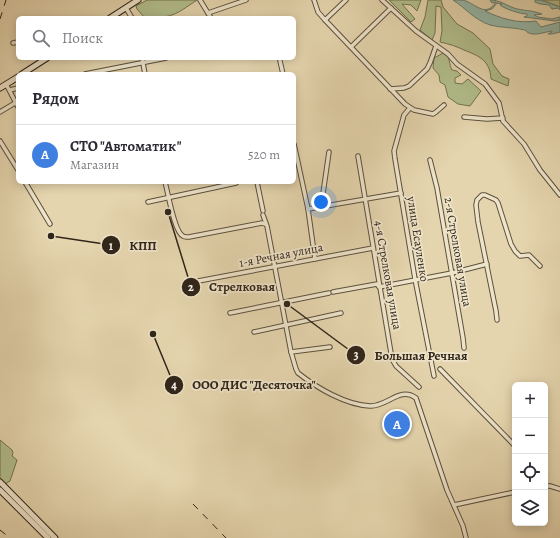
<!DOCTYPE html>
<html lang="ru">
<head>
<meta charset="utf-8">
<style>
	body { margin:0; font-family:Alegreya,serif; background:#f2f2f3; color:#2b2b33 }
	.controls { position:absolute; right:12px; bottom:12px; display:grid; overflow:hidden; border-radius:6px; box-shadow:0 2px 10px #0003 }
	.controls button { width:36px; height:36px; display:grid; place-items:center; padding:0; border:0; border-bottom:1px solid #e1e1e2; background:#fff; color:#2b2b33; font:20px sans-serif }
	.you { position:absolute; left:321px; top:202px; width:14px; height:14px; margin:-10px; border:3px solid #fff; border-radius:50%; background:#1a73e8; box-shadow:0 0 0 6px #1a73e833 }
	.badge { display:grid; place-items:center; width:26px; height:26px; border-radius:50%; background:#8f2418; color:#fff; font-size:13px; font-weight:700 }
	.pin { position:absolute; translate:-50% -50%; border:2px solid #fff; box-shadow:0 1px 4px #0006 }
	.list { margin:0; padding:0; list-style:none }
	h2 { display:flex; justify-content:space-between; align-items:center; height:52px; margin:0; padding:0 16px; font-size:17px }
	h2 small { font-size:13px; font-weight:400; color:#7c7c81 }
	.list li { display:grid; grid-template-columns:26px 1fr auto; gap:12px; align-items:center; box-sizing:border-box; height:60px; padding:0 16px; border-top:1px solid #e1e1e2 }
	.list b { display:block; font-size:15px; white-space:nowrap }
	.list p { margin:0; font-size:13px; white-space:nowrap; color:#7c7c81 }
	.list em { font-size:13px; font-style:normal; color:#7c7c81 }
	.icon { flex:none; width:22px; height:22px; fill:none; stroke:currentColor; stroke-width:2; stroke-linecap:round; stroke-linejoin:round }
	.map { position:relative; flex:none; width:560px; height:538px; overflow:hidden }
	.search { position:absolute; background:#fff; box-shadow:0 2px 10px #0003; left:16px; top:16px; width:280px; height:44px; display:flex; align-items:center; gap:10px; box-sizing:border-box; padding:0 14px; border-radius:6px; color:#7c7c81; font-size:15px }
	.panel { position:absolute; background:#fff; box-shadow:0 2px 10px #0003; left:16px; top:72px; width:280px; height:112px; border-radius:6px }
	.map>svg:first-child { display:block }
	.green { fill:#b2be8c; stroke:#717253 }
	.water { fill:#96b9a9; stroke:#6d7e70 }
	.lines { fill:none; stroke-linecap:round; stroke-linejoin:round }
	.minor-casing { stroke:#5d513f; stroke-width:5.5 }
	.secondary-casing { stroke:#30251a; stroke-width:7 }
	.minor { stroke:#eee4ca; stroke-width:3.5 }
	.secondary { stroke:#eee4ca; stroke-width:5 }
	.rail { stroke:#30251a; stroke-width:1; stroke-dasharray:7 7; stroke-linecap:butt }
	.labels { text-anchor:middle; stroke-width:3.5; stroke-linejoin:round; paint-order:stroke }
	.street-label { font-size:12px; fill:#30251a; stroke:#eee4ca }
	.leader { fill:none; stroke:#30251a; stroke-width:1.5 }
	.callout-dot { fill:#30251a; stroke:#eee4ca; stroke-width:1.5 }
	.mark-label { font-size:12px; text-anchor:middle; font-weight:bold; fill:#fff }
	.callout-label { font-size:13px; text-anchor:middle; font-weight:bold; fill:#30251a; stroke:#eee4ca; stroke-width:3.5; stroke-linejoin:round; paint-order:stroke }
</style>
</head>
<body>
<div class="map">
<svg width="560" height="538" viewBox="0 0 560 538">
	<rect width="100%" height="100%" fill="#e5d5ae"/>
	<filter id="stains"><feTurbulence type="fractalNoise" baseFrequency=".005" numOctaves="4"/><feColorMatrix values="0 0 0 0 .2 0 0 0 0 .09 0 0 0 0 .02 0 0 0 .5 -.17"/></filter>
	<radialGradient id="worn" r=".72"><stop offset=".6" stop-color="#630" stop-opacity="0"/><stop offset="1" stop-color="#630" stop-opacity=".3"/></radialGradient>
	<g class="green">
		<path d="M147,0H197C175,15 172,18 145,18L137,9L136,6Z"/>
		<polygon points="389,0 421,0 417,11 411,5 402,4 415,19 411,22"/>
		<path d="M428,0H441L443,7L457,24L473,33L490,49L493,64L502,76L509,79L508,86L491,79C490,60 479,56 464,50C456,46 449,44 440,42L442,31L441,7L436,6L435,33L432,40L420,30L425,17Z"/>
		<polygon points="541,0 560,0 560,7"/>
		<path d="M445,52C450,58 449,64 452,70L457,71L461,75L455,78V83L462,84L468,79L481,91L470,106L458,104L448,97L445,85L440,82L439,75L433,68L434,58Z"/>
		<polygon points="0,440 12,450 13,453 12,456 17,460 10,481 5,484 0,478"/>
	</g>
	<g class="water">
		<path d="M453,0C457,0 463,0 466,1C478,6 486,17 496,2L492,3L490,0C499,0 506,5 514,8C523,11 532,10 542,14L534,15L538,17L552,19L560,17V20L555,21L524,17L527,16V14C520,14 505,9 500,5L502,4L497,3L492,9L485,11C500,18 517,24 536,21L541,27L560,22V32L552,34H548L552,32V31C544,32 531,38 525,30C513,27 501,28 490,25C475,20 465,8 453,0Z"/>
		<polygon points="535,0 541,0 560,7 560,10 558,8 552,9 549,5 540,4 535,2"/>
	</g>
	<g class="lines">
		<g class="minor-casing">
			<g id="minor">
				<polyline points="200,0 211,18"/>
				<polyline points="314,0 318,12 325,20 405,104 414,110 433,114 436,112 444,105"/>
				<polyline points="382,0 416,31 448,54 457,64 485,84 499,103 503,121 524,144 540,170 560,195"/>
				<polyline points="126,8 132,18"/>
				<polyline points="208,13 246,0"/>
				<polyline points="325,20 346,0"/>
				<polyline points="13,43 18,42"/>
				<polyline points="351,47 391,8"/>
				<polyline points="142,58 145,74"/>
				<polyline points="280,61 283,74"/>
				<polyline points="85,74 166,58"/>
				<polyline points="6,84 18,107"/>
				<polyline points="390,89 404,88 409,86 427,69 430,63 436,46"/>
				<polyline points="10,90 18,88"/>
				<polyline points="410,108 404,115 394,151 395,159 415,279 434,376"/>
				<polyline points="0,112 15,103"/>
				<polyline points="464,117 487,119 503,118"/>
				<polyline points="0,141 18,170"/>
				<polyline points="294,144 308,209 315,259"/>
				<polyline points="358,156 392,359 396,366 419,387"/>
				<polyline points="430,160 437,188 463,338 464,348"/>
				<polyline points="25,182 50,224"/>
				<path d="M165,182C168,192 174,232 183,236C184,237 188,237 189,237L262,223L265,224"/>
				<polyline points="257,182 263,211"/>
				<polyline points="148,202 236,183"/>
				<polyline points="321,207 329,152"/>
				<polyline points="308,209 401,193"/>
				<path d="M263,215L267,226L291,352L296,369L298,373C317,388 346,405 370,406C387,407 400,386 416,398L447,490L463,526L466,538"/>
				<polyline points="193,282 373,248"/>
				<polyline points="333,292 377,284 379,287 452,273 487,264"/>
				<polyline points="230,313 329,293"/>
				<polyline points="497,320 496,311 478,222 476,205 477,200 482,195 485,195 496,200 498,203 511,244 515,251 520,256 529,255 540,266"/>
				<polyline points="254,332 341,313"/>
				<polyline points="291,352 330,347"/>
				<polyline points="440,369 515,446"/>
				<polyline points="545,486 550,486 560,489"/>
				<polyline points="454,505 515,492"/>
			</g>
		</g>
		<g class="secondary-casing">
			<g id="secondary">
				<polyline points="110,18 138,0"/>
				<polyline points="22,74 47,58"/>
				<polyline points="0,88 18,77"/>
				<polyline points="0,482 55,538"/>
				<polyline points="0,490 48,538"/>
			</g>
		</g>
		<use href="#minor" class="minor"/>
		<use href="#secondary" class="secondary"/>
		<g class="rail">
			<polyline points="0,19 6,0"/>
			<polyline points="193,504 226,538"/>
			<polyline points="0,530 10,538"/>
		</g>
	</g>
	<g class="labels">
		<g class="street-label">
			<text transform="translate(418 239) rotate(81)" y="4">улица Есауленко</text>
			<text transform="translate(458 252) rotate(80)" y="4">2-я Стрелковая улица</text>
			<text transform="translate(281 255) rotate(-11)" y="4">1-я Речная улица</text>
			<text transform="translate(388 275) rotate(80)" y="4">4-я Стрелковая улица</text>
		</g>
	</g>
	<path class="leader" d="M51 236L111 245M168 212L191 287M287 304L356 355M153 334L174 385"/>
	<g class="callout-dot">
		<circle cx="51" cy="236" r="4"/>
		<circle cx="168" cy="212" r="4"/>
		<circle cx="287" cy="304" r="4"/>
		<circle cx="153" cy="334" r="4"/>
		<circle cx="111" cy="245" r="10"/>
		<circle cx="191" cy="287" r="10"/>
		<circle cx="356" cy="355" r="10"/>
		<circle cx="174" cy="385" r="10"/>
	</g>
	<g class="mark-label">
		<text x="111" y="250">1</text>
		<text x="191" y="291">2</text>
		<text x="356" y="359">3</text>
		<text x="174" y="389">4</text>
	</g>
	<g class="callout-label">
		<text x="143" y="250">КПП</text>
		<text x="242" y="291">Стрелковая</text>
		<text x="421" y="360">Большая Речная</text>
		<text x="254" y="389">ООО ДИС "Десяточка"</text>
	</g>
	<rect width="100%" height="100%" filter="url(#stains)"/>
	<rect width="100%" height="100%" fill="url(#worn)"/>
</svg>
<div class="controls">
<button>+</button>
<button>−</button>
<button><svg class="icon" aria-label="locate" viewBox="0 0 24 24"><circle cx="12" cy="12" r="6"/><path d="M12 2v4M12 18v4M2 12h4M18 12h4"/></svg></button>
<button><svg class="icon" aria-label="layers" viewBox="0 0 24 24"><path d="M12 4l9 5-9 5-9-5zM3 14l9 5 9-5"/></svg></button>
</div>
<div class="you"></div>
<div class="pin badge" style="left:397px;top:424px;background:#3f7fe0">A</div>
<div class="search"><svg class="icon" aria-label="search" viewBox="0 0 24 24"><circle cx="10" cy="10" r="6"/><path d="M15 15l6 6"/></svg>Поиск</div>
<section class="panel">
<h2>Рядом<small></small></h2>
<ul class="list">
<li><span class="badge" style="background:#3f7fe0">A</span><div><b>СТО &quot;Автоматик&quot;</b><p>Магазин</p></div><em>520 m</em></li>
</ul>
</section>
</div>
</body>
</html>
